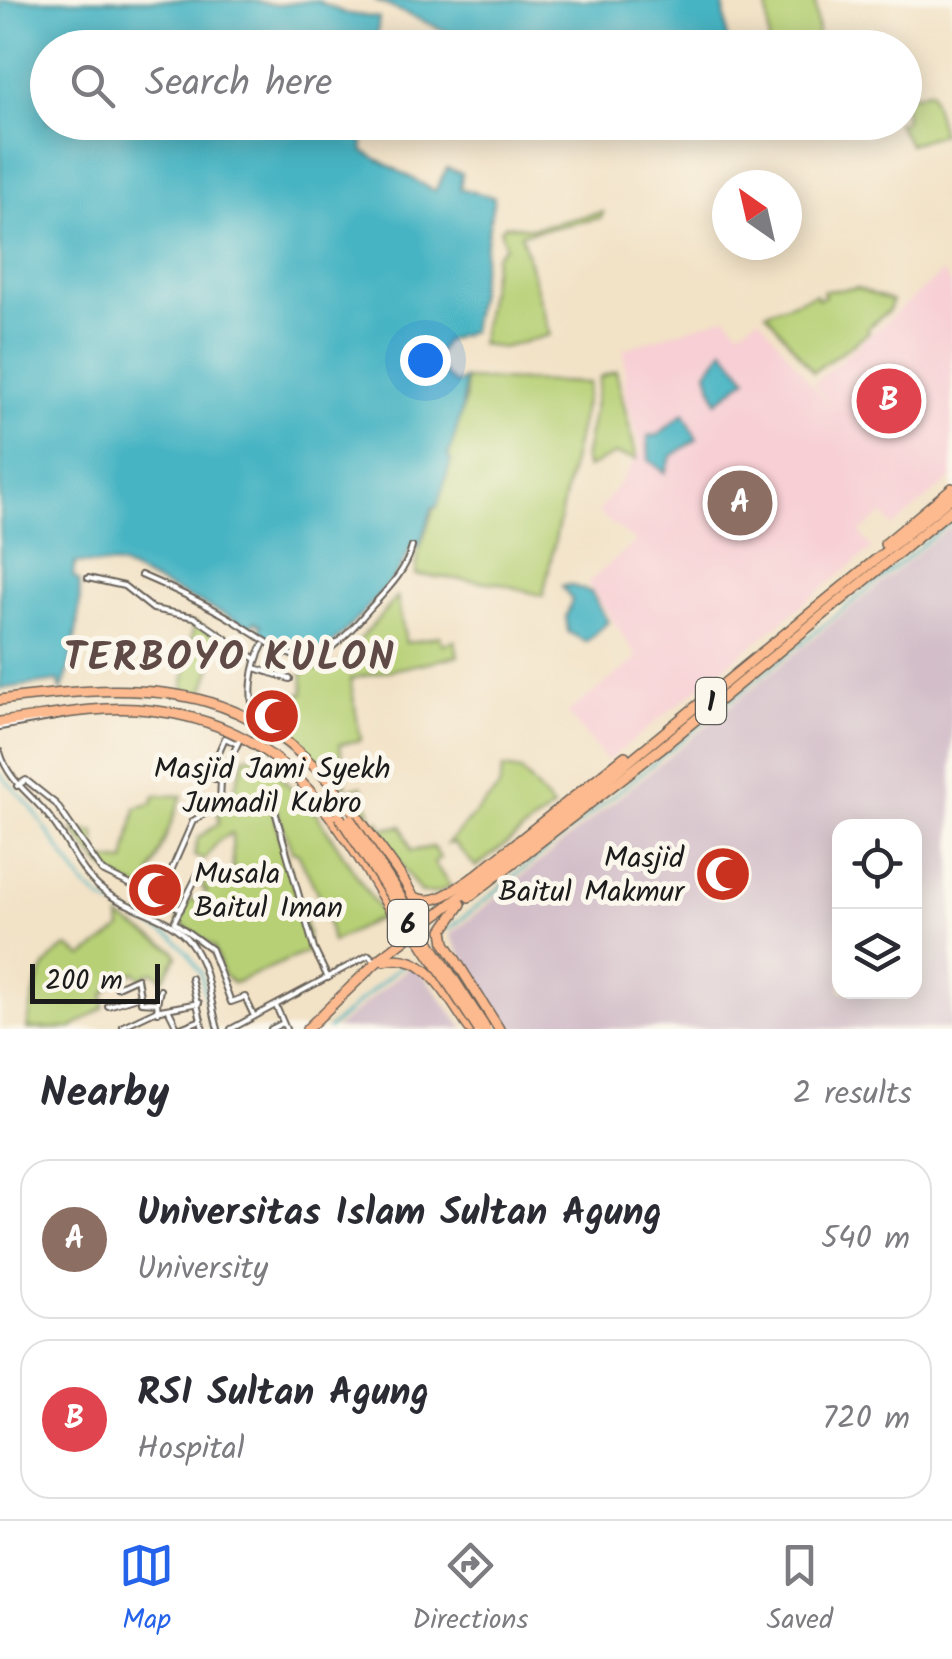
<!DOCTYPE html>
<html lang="en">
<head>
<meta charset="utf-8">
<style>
	body { margin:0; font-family:Kalam,sans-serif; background:#f2f2f3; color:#2b2b33 }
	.controls { position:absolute; right:30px; bottom:30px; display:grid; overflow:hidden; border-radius:20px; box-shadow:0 5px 25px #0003 }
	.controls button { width:90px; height:90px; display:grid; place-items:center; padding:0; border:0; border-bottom:2px solid #e1e1e2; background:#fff; color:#2b2b33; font:50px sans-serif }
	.compass { position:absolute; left:712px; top:170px; width:90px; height:90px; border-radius:50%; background:#fff; box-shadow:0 5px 25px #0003; rotate:326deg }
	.scale { position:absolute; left:30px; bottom:25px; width:130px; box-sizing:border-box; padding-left:10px; border:5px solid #1c1c1c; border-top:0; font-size:28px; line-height:35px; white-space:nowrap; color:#1c1c1c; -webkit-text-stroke:8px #fbf7ec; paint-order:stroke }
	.you { position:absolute; left:425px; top:360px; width:35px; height:35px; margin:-25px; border:8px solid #fff; border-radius:50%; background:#1a73e8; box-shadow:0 0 0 15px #1a73e833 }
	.badge { display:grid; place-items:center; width:65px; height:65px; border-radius:50%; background:#2563eb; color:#fff; font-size:32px; font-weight:700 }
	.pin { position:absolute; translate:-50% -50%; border:5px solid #fff; box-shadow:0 2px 10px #0006 }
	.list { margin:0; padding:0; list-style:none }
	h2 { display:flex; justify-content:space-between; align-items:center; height:130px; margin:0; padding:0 40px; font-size:42px }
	h2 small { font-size:32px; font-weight:400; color:#7c7c81 }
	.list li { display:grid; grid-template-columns:65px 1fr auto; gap:30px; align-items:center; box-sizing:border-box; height:160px; margin:0 20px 20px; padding:0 20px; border:2px solid #e1e1e2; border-radius:30px }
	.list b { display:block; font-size:38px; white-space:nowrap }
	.list p { margin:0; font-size:32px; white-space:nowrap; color:#7c7c81 }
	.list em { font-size:32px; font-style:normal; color:#7c7c81 }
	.icon { flex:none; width:55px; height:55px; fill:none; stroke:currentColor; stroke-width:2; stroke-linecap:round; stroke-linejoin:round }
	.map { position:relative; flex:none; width:952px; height:1029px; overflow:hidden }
	.search { position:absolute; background:#fff; box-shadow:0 5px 25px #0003; left:30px; right:30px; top:30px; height:110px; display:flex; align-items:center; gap:25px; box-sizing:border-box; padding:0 35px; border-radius:55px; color:#7c7c81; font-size:38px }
	.sheet { height:490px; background:#fff }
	nav { display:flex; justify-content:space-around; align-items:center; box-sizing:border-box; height:140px; border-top:2px solid #e1e1e2; background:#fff; font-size:28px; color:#7c7c81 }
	nav a { display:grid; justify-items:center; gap:5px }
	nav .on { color:#2563eb }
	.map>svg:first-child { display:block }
	.built { fill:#f7cfd4 }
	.industrial { fill:#d2bdc8; fill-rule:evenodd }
	.green { fill:#b7d076; stroke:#6a7649; stroke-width:2.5 }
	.water { fill:#47b4c3; stroke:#326870; stroke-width:2.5 }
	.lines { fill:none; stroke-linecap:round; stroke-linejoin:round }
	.stream { stroke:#47b4c3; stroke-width:2.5 }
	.street-casing { stroke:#676158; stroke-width:8 }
	.highway-casing { stroke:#676158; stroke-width:12 }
	.street { stroke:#fff; stroke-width:4 }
	.highway { stroke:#fcba8e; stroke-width:9 }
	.highway-bridge-casing { stroke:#676158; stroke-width:12; stroke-linecap:butt }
	.highway-bridge { stroke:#fcba8e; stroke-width:9 }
	.labels { text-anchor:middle; stroke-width:10; stroke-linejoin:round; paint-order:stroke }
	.shield { fill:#fbf7ec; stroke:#5f5e5a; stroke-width:2.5 }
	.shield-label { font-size:28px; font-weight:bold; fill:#1c1c1c }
	.poi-label { font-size:30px; fill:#1c1c1c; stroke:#fbf7ec }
	.district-label { font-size:40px; font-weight:bold; letter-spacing:2.5px; fill:#604a48; stroke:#fbf7ec }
</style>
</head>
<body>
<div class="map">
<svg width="952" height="1029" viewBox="0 0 952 1029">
	<rect width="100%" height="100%" fill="#fbf7ec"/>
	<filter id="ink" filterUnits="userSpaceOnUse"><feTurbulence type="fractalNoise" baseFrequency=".01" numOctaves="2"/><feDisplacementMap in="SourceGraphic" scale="20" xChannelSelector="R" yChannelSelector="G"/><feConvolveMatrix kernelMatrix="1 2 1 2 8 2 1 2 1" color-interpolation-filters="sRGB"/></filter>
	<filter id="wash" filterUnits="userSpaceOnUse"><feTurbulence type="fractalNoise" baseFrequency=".0048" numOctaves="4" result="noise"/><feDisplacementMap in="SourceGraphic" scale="40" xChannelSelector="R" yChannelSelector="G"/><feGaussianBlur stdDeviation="2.25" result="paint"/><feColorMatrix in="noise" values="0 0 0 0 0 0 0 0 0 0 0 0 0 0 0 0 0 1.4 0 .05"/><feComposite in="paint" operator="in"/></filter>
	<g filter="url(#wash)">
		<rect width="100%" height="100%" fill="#f2e2c6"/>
		<polygon class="built" points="943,272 952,287 952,478 893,527 883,514 860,532 872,549 607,761 567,713 638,658 587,583 636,542 598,513 642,451 625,395 624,349 727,316 739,330 759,317 833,411 814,383"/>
		<g class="industrial">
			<path d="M952,525V1029H505L450,935ZM840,826H914V992H840Z"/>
			<polygon points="414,963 464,1029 335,1029 379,992"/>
		</g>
		<g class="green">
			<polygon points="767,0 815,0 819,45 769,47"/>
			<polygon points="930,90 942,134 909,144 897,123 904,122 905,98"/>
			<polygon points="603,212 601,218 521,234 550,335 502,348 480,344 495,256 505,246 500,229 506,225 533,228"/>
			<polygon points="857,288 892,301 889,310 867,328 869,332 813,372 766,312 816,294 818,299 825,296 823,291"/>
			<polygon points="616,371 637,459 615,454 587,468 584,459 600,377"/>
			<polygon points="464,379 589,383 543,596 499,583 416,575 418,552 451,461 448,457 466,397"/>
			<polygon points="397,597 406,643 440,636 442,644 455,641 458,656 350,679 361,740 340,744 346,787 280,726 284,716 268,704 304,693 302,671 337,666"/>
			<polygon points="194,622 221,639 203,693 183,689"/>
			<polygon points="245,756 260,756 316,813 383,916 332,942 325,909 298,853 292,851 272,797 237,798 235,787"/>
			<polygon points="503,768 521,771 553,808 476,867 454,843 447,844 499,788"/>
			<polygon points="362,786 373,822 380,821 382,829 402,826 411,851 433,847 440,858 434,863 450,886 437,893 421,893 350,794 353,788"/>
			<path d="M155,795L182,796L145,889C110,882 93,857 73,830L95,832L97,859L125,862L136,808L153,803Z"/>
			<polygon points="270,801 308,934 307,952 234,983 223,975 214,947 177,921 191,899 200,902 207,891 202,888 206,881 226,884 233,876 232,833 219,840 204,860 194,856 198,838 219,823 218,808 224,802"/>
			<path d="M120,918L174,950L177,956L163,979L155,972L145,974L143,981L135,972L113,982L103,996L104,1007L72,1028L27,1029C32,1000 38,960 68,947L83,957L121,929Z"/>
		</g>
		<g class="water">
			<path d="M0,0H248L278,5L316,0L344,13L379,18L377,36L402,47H299L288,42L267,48H48V122L327,123L363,141V151L435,191L447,168L462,173L460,189L494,197L471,331L445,341L437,355C439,369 444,376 456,384L464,379C466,402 456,434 448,456L451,461L437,507L433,506L419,547L411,546C402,573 385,588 367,608C327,651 314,672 259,634L261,625L254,621L251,627L120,565L75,563L73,576L79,582C83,605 71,671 61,691L59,681L0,689Z"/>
			<polygon points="374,0 723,0 728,47 549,44 547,47 483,47"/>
			<polygon points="724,349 747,378 717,402 707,372"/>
			<polygon points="684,413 697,439 672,456 665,473 649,460 648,436 658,435"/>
			<polygon points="569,585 591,592 608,622 586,642 568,632 566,617 572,600 562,586"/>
		</g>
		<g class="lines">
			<g class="stream">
				<polyline points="0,774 31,807 85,886 102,900 174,938 187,952 201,973 211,1029"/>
				<polyline points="448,930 952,521"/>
				<polyline points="328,1029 402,965"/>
			</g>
		</g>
	</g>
	<g filter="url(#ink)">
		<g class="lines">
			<g class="street-casing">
				<g id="street">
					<path d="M141,575C171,588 203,602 231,619C294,657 306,684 364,615C382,594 405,575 412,547"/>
					<polyline points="88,578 124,586 153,609 194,617 256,659"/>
					<polyline points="255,668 290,679"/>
					<path d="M256,718C247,697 252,665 263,645"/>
					<polyline points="0,727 61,716"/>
					<path d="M0,752C9,783 31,793 50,818C72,845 79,876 111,896C137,912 170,916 190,942C210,969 209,999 218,1029"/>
					<polyline points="220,781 208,776 225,738 235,743"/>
					<polyline points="17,786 26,780 56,804 102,871 181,909"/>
					<polyline points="220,804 269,800 273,804 314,949 328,978"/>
					<polyline points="203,864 174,922 211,949 231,1002 245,997 254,1016"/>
					<polyline points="152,914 193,821 220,804 221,779 239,741"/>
					<polyline points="191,978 203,1029"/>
					<polyline points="117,987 137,978 141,1002 157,1003 158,1012"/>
					<polyline points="157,1003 160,990"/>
					<polyline points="108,1006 140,996"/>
					<polyline points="276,1006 286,1029"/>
					<polyline points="169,1011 178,1029 201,1020"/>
					<polyline points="123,1026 155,1011 199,1003"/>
					<polyline points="231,1029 369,955 376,962"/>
					<polyline points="271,1029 283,1023"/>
				</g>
			</g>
			<g class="highway-casing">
				<g id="highway">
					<polyline points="885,544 952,488"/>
					<path d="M0,700C165,679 262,682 365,827C384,854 412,885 422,918L419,926"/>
					<path d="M0,722C45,717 93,706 137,709C279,719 331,808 396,920L407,929L418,930"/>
					<polyline points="471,879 625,756"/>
					<path d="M412,895C432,910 456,888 474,877"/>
					<polyline points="469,897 660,749 952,509"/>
					<polyline points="461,904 443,930 445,943 499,1029"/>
					<path d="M384,961C427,949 448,999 470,1029"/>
					<polyline points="307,1029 381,958 523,848 952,497"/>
				</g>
			</g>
			<use href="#street" class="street"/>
			<use href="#highway" class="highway"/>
			<g class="highway-bridge-casing">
				<g id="highway-bridge">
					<polyline points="339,816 478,1029"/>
					<polyline points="350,819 486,1029"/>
				</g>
			</g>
			<use href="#highway-bridge" class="highway-bridge"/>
		</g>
	</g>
	<defs>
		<g id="mosque-disc" transform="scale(2.875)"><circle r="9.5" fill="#c8321e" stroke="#fbf7ec"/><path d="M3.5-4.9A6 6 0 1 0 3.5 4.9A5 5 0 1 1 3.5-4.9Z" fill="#fff"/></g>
	</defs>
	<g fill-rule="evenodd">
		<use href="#mosque-disc" x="272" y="716"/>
		<use href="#mosque-disc" x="723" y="874"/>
		<use href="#mosque-disc" x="155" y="890"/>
	</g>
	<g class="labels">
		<g class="shield">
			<rect x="696" y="678" width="30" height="46" rx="8"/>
			<rect x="388" y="900" width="40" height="46" rx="8"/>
		</g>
		<g class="shield-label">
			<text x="711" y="711">1</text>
			<text x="408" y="933">6</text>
		</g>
		<g class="poi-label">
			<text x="272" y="778">Masjid Jami Syekh<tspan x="272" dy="34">Jumadil Kubro</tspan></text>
			<text x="684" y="867" text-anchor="end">Masjid<tspan x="684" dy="34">Baitul Makmur</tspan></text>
			<text x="194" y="883" text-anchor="start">Musala<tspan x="194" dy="34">Baitul Iman</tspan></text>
		</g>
		<g class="district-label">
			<text x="230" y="670">TERBOYO KULON</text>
		</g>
	</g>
</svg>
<div class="controls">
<button><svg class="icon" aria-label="locate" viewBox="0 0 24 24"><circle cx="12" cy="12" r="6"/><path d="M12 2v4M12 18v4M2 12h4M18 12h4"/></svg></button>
<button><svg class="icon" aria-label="layers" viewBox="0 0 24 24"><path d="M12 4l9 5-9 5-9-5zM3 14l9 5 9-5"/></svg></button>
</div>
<svg class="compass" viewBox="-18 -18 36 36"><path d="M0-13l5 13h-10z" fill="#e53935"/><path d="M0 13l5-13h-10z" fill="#7c7c81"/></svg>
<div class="scale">200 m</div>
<div class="you"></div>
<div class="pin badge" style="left:740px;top:503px;background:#8d6e63">A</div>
<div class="pin badge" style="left:889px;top:401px;background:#e0444e">B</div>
<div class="search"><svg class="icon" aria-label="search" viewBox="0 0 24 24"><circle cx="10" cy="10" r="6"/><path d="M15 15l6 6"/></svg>Search here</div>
</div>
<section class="sheet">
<h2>Nearby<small>2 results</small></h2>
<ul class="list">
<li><span class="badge" style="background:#8d6e63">A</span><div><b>Universitas Islam Sultan Agung</b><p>University</p></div><em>540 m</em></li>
<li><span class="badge" style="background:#e0444e">B</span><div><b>RSI Sultan Agung</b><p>Hospital</p></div><em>720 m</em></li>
</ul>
</section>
<nav>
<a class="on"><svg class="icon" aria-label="map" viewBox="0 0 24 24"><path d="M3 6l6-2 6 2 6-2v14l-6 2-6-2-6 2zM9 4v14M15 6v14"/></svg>Map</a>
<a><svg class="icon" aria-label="directions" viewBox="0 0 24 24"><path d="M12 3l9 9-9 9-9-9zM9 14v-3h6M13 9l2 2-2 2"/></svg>Directions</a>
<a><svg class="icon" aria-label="saved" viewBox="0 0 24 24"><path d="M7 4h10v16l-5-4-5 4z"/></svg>Saved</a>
</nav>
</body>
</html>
